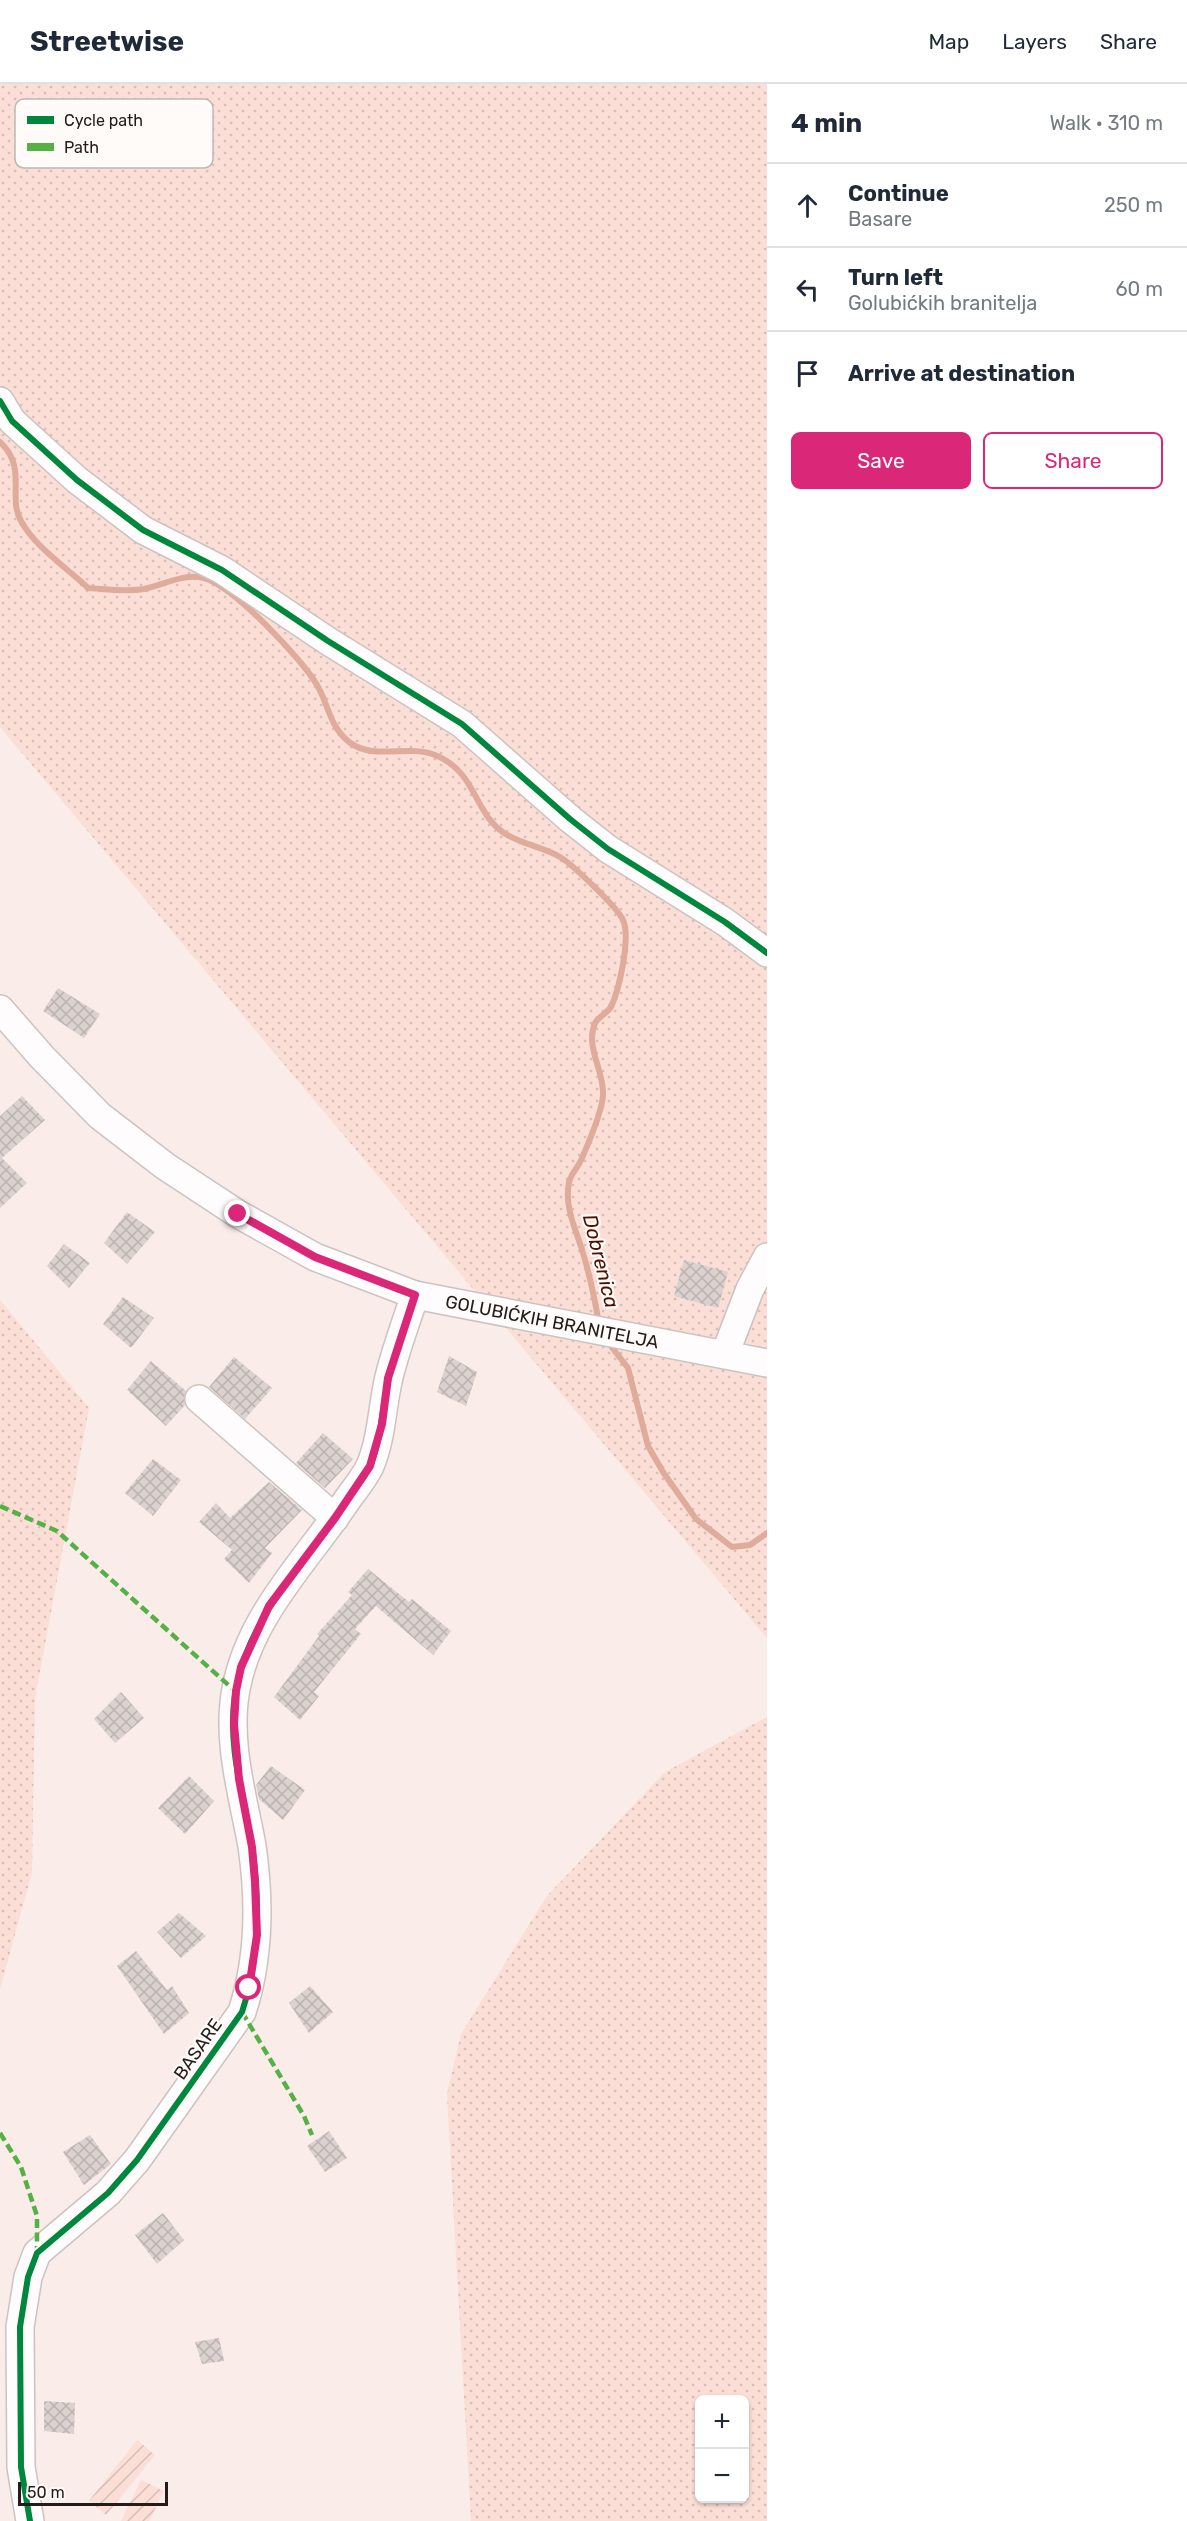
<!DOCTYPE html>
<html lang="en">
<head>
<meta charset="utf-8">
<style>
	body { margin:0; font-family:Rubik,sans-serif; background:#f6f6f7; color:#1f2937 }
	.controls { position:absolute; right:18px; bottom:18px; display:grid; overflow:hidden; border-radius:9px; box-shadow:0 2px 4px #0004 }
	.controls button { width:54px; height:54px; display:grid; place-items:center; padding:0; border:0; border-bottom:2px solid #e0e1e3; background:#fff; color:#1f2937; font:30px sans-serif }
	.scale { position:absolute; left:18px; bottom:15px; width:150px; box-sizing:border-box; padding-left:6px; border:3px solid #221b19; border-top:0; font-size:16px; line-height:21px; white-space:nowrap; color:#221b19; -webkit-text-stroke:4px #fffbf9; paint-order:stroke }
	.stop { position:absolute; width:18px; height:18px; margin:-14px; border:4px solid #db2777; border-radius:50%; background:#fff }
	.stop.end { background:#db2777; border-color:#fff; box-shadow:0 2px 6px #0008 }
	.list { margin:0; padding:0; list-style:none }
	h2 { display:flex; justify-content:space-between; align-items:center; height:78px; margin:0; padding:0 24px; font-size:26px }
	h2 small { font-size:20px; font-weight:400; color:#747a83 }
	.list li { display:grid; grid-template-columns:39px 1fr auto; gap:18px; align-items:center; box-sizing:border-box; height:84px; padding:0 24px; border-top:2px solid #e0e1e3 }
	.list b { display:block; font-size:22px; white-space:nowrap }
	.list p { margin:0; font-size:20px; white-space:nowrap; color:#747a83 }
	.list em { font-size:20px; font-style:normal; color:#747a83 }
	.actions { display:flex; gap:12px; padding:18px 24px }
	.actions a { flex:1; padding:14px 0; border:2px solid #db2777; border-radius:9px; text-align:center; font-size:21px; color:#db2777 }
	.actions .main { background:#db2777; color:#fff }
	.icon { flex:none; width:33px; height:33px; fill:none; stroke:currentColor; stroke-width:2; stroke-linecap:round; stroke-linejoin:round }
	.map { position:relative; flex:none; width:767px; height:2437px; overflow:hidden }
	header { display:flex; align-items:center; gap:36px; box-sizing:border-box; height:84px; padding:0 30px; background:#fff; border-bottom:2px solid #e0e1e3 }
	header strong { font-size:28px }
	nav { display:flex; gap:33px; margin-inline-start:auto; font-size:21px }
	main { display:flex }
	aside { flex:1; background:#fff }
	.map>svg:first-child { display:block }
	.grass { fill:url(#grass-dots); fill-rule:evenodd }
	.garden { fill:url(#garden-furrows) }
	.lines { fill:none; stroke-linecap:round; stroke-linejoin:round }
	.stream { stroke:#dfab9b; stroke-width:6 }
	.building { fill:url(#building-cross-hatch) }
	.minor-casing { stroke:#ccc3c0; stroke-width:30 }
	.minor { stroke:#fefcfc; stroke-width:27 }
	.quiet { stroke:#55b145; stroke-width:4.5; stroke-dasharray:9 4.5; stroke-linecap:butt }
	.cycleway-casing { stroke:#fffbf9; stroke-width:10 }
	.cycleway { stroke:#00873e; stroke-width:6 }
	.route { stroke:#db2777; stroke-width:8 }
	.labels { text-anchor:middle; stroke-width:4.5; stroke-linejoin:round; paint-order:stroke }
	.street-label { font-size:18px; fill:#221b19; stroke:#fffbf9 }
	.water-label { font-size:20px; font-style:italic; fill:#4e1100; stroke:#fffbf9 }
	.key { fill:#fffbf9; stroke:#bdb8b6; stroke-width:1.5 }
	.key-label { font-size:16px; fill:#221b19 }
</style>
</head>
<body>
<header>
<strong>Streetwise</strong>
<nav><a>Map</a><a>Layers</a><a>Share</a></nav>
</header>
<main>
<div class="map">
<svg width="767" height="2437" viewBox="0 0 767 2437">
	<defs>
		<pattern id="grass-dots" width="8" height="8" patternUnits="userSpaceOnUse" patternTransform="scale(1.5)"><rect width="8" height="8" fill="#fbded6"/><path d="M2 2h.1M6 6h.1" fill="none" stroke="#d7beb7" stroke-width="1.8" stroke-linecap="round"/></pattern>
		<pattern id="garden-furrows" width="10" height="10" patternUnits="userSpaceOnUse" patternTransform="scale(1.5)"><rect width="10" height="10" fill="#fbded6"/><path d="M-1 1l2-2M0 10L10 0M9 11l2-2" fill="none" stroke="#d7beb7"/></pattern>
		<pattern id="building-cross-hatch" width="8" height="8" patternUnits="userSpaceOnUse" patternTransform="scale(1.5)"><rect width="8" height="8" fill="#dbd1cf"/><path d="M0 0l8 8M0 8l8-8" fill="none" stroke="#bcb3b1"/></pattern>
	</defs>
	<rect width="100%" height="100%" fill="#f9ece9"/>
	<g class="grass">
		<polygon points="0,0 767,0 767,1554 0,643"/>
		<polygon points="0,1216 89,1324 35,1614 32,1788 0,1905"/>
		<path d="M767,1633V2437H471L447,2010L461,1950L547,1812L665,1688ZM700,2316H744V2414H700Z"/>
	</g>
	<g class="garden">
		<polygon points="137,2356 155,2371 106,2431 89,2417"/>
		<polygon points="141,2396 164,2407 149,2437 121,2437"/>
	</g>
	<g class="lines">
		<g class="stream">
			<path d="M0,358C28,384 7,412 21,437C36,464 66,483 88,504C106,505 126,508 144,505C163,501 184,489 204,494C232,501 302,575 317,601C329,621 329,642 349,658C374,677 407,660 435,671C477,688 473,728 504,749C521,760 543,763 560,773C572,780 618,824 623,836C631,854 619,906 611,923C607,929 598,933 595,939C585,963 604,987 603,1010C603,1026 589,1058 582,1074C579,1082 571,1090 569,1098C564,1124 576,1145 583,1169C590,1192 595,1216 599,1240"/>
			<polyline points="607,1257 628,1284 648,1362 663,1388 696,1435 732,1463 750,1461 767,1449"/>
		</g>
	</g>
	<g class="building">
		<polygon points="58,904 100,930 84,954 43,927"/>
		<polygon points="22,1012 45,1036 2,1074 27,1099 0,1124 0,1032"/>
		<polygon points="127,1128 155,1148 127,1180 104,1159"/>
		<polygon points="64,1160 90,1179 69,1204 47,1182"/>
		<polygon points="684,1176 728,1188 718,1224 674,1212"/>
		<polygon points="123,1213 154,1234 131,1264 103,1240"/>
		<polygon points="449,1272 477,1288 466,1322 437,1308"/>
		<polygon points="234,1273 272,1304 245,1335 209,1303"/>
		<polygon points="151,1277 186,1307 184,1313 185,1321 166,1342 127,1306"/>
		<polygon points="323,1349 353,1375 325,1404 296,1379"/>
		<polygon points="153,1375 181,1396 153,1432 125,1409"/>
		<polygon points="269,1398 302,1426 265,1464 272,1469 249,1499 224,1475 232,1466 199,1438 216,1419 230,1434"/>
		<polygon points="368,1485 409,1518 412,1515 451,1547 433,1571 376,1522 355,1545 361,1550 314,1608 319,1612 300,1636 274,1613 319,1552 317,1550 352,1511 348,1508"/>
		<polygon points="121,1608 144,1634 115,1659 94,1635"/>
		<polygon points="271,1682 305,1706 283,1736 259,1715 256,1701"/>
		<polygon points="189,1692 214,1717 185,1750 158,1724"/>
		<polygon points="179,1829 206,1852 181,1874 157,1848"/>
		<polygon points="136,1867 167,1906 172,1902 189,1929 164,1950 117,1882"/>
		<polygon points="310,1902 333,1928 309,1949 289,1919"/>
		<polygon points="329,2047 347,2074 325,2088 307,2062"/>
		<polygon points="90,2051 111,2080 84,2101 63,2068"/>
		<polygon points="163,2129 184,2156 157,2180 135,2151"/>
		<polygon points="219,2254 224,2277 202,2280 195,2258"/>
		<polygon points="44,2317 75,2319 74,2350 44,2347"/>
	</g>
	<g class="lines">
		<g class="minor-casing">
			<g id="minor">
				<polyline points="0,317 12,337 77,396 143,446 222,486 328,557 462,640 570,735 608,765 725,838 767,869"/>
				<polyline points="0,925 42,973 100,1032 165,1082 238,1130 315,1173 415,1211 767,1279"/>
				<polyline points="725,1270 750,1205 767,1173"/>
				<polyline points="199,1315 335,1434"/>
				<path d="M30,2437L21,2383L20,2243L28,2193L37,2169L108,2109L137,2076L242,1928C259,1876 260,1817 252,1762C243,1712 226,1657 236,1605C249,1533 305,1478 345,1419C353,1407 364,1395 370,1382C382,1354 382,1322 389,1293C396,1265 406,1238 415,1211"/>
			</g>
		</g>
		<use href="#minor" class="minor"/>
		<g class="quiet">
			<polyline points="0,1422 57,1447 235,1607"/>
			<polyline points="242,1928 304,2032 312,2051"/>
			<polyline points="0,2049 21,2083 37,2132 37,2169"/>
		</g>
		<g class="cycleway-casing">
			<g id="cycleway">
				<polyline points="0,317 12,337 77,396 143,446 222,486 328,557 462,640 570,735 608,765 725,838 767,869"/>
				<path d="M30,2437L21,2383L20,2243L28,2193L37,2169L108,2109L137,2076L242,1928C259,1876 260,1817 252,1762C243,1712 226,1657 236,1605C249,1533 305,1478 345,1419C353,1407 364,1395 370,1382C382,1354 382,1322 389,1293C396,1265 406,1238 415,1211"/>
			</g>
		</g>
		<use href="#cycleway" class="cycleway"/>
	</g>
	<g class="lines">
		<polyline class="route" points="238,1130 315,1173 415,1211 388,1294 382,1340 370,1382 335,1434 269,1522 241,1583 236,1607 234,1640 239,1695 252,1763 255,1798 257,1851 249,1904"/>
	</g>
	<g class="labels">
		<g class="street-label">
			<text transform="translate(552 1238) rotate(11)" y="6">GOLUBIĆKIH BRANITELJA</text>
			<text transform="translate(198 1965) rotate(-55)" y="6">BASARE</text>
		</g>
		<g class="water-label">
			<text transform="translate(601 1177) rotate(76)" y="7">Dobrenica</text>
		</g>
	</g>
	<rect x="15" y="15" width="198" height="69" rx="9" class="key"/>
	<rect x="27" y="32" width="27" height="8" fill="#00873e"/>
	<rect x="27" y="59" width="27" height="8" fill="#55b145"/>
	<g class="key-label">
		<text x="64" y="42">Cycle path</text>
		<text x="64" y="69">Path</text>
	</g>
</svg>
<div class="controls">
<button>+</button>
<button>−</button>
</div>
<div class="scale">50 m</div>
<div class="stop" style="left:249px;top:1904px"></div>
<div class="stop end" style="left:238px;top:1130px"></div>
</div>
<aside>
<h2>4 min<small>Walk · 310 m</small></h2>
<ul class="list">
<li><svg class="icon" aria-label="ahead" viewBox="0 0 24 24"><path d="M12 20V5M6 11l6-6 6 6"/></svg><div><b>Continue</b><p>Basare</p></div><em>250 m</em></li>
<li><svg class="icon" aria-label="left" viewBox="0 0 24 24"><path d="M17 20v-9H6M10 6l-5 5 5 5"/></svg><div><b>Turn left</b><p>Golubićkih branitelja</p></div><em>60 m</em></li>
<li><svg class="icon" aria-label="arrive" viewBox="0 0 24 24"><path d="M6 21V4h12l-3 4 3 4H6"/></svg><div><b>Arrive at destination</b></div></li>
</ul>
<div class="actions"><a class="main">Save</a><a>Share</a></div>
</aside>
</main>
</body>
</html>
